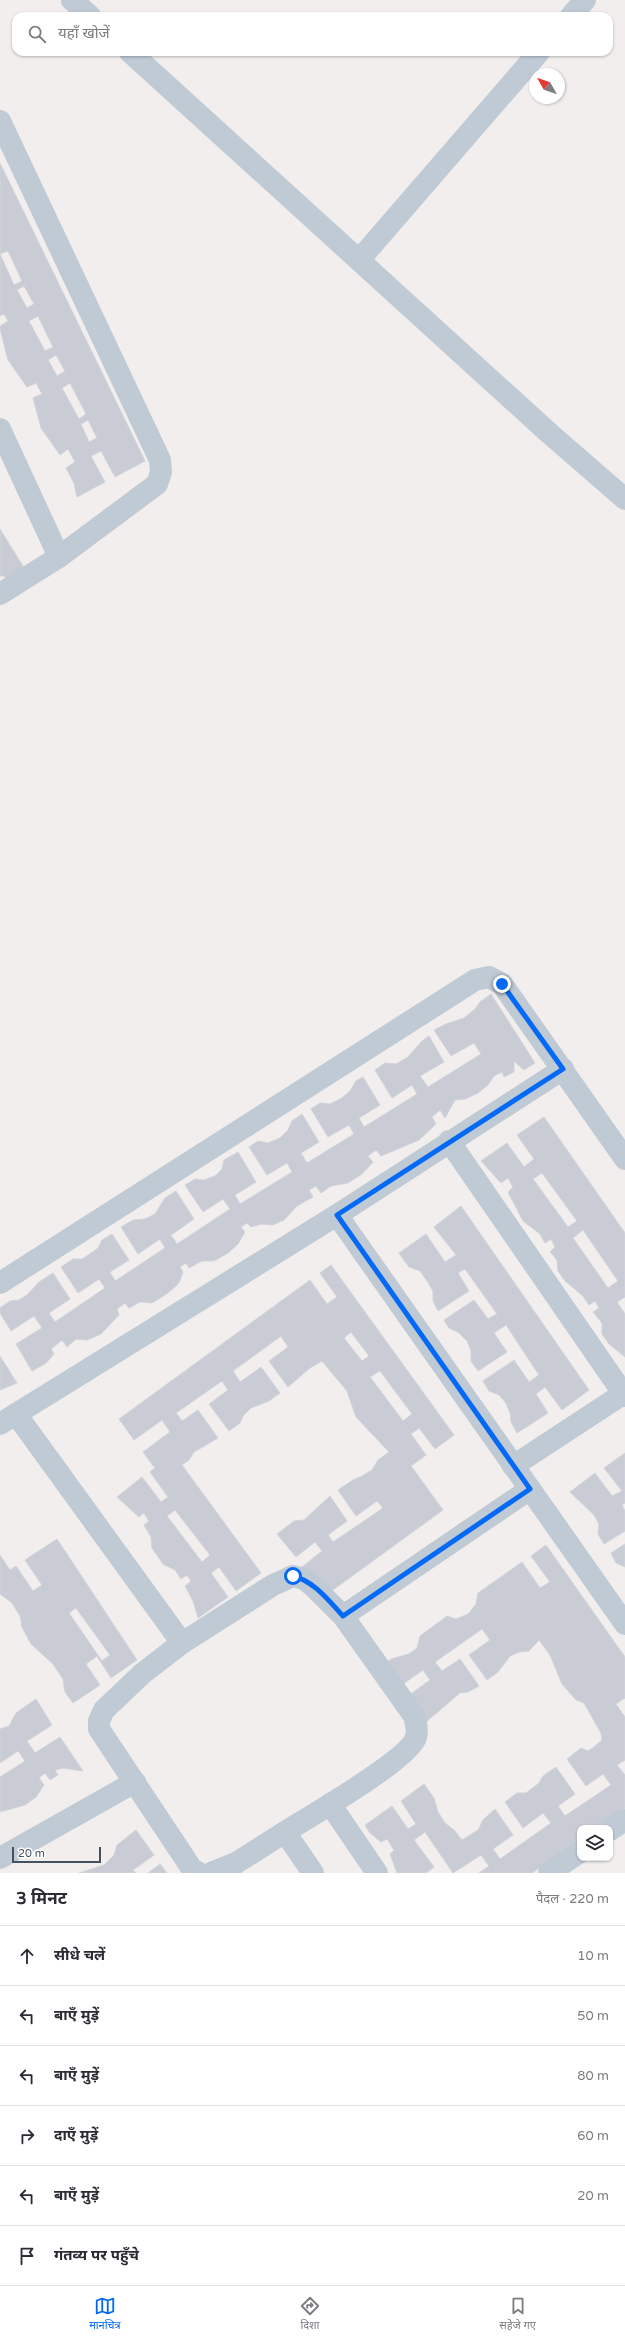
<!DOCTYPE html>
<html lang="hi">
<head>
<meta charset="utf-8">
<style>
	body { margin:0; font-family:"Varela Round","Noto Sans Devanagari",sans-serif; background:#f2f2f3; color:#2b2b33 }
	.controls { position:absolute; right:12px; bottom:12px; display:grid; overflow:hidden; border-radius:8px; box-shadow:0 1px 3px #0004 }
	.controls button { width:36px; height:36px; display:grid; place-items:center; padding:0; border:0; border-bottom:1px solid #e1e1e2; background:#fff; color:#2b2b33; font:20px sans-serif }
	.compass { position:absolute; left:529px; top:68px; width:36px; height:36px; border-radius:50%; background:#fff; box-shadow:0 1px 3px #0004; rotate:310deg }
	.scale { position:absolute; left:12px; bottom:10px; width:89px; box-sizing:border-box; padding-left:4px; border:2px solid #44515e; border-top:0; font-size:11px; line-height:14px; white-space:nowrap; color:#44515e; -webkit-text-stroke:3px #fff; paint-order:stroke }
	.stop { position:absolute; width:12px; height:12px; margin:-9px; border:3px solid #046af5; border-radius:50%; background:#fff }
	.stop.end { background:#046af5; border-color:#fff; box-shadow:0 1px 4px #0008 }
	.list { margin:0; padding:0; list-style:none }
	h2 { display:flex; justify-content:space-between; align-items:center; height:52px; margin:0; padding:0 16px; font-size:17px }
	h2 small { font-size:13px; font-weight:400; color:#7c7c81 }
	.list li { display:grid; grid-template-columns:26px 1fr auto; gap:12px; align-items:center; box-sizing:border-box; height:60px; padding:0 16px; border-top:1px solid #e1e1e2 }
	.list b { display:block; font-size:15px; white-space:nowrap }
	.list em { font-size:13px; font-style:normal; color:#7c7c81 }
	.icon { flex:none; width:22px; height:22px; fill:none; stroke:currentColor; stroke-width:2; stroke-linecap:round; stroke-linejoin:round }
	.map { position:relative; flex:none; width:625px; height:1873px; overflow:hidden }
	.search { position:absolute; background:#fff; box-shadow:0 1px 3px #0004; left:12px; right:12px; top:12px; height:44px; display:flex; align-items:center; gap:10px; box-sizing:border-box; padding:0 14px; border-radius:12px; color:#7c7c81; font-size:15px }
	.sheet { height:412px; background:#fff }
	nav { display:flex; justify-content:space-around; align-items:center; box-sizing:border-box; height:56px; border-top:1px solid #e1e1e2; background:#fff; font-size:11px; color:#7c7c81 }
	nav a { display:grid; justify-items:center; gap:2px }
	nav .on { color:#046af5 }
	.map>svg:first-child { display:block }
	.building { fill:#c9ccd4; stroke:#d1d4da; fill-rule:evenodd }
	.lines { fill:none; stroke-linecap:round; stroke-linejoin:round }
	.minor { stroke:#bfcad5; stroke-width:22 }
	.route { stroke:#046af5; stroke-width:5 }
</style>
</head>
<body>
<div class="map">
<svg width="625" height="1873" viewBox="0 0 625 1873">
	<rect width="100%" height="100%" fill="#f1eeed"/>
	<g class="building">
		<path d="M0,163L145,461L115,477L101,451L91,456L105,482L77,497L74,483L66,468L75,462L68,449L60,455L41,428L33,398L42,394L36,383L27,387L8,360L0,329V326L8,321L4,314L0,316ZM8,251L22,281L14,285L0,254ZM24,286L34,304L27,308L17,290ZM38,316L53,347L45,351L29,321ZM56,355L65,371L57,376L48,360ZM70,383L86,414L79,419L62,388ZM88,420L97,438L89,442L81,424Z"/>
		<polygon points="0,529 26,571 9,582 4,576 0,576"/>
		<polygon points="491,994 535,1063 524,1070 514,1061 514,1072 504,1077 502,1072 494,1076 488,1085 478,1093 465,1099 455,1100 445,1118 440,1110 432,1117 436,1124 419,1140 381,1156 376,1150 368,1156 373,1162 362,1174 348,1183 331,1186 321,1193 316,1186 309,1190 313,1197 297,1206 284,1220 273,1225 262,1224 251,1227 247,1223 241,1227 245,1232 238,1244 228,1253 214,1261 202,1261 189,1268 186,1263 180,1267 183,1272 179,1283 168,1293 152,1303 140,1302 129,1308 125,1303 117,1309 119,1315 101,1334 87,1340 76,1339 67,1347 62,1340 51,1349 54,1354 46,1363 32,1371 16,1344 42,1328 34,1316 11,1331 0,1313 0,1308 10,1301 19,1300 27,1295 39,1282 53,1273 70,1299 49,1313 55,1322 105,1288 99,1279 78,1293 61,1267 73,1259 82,1259 90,1254 98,1248 102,1240 112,1234 129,1260 110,1272 115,1281 165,1248 160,1239 138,1254 121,1227 133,1220 145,1219 155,1214 165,1198 176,1191 194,1219 171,1235 177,1244 230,1209 223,1199 203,1212 185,1185 195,1179 204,1180 215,1176 222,1169 224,1160 238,1152 256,1182 235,1195 240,1204 292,1172 287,1163 267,1175 249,1147 258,1141 268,1143 280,1138 288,1130 292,1121 302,1114 319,1142 301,1153 307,1163 354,1134 349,1125 328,1137 311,1109 320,1103 330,1104 342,1098 350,1091 356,1081 363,1077 380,1105 359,1118 364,1127 417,1094 412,1085 392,1098 375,1070 385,1063 396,1064 408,1057 422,1041 429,1036 444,1062 420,1076 428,1087 481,1054 474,1043 451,1056 434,1030 446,1024 464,1018 475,1009 480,1002"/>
		<path d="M544,1117L625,1233V1297L617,1302L625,1314V1357L609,1344L602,1334V1323L593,1312L599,1308L595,1301L589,1305L583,1296L565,1281L558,1271L557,1260L550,1252L555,1247L551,1239L545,1243L540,1234L523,1221L508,1192L513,1187L508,1178L501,1183L481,1161L507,1143L524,1167L534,1159L517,1135ZM542,1173L577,1221L568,1227L533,1179ZM583,1230L618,1281L608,1288L573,1238Z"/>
		<polygon points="461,1206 589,1390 562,1410 545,1387 536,1394 548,1413 517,1433 511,1422 510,1413 506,1403 499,1395 489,1391 483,1381 514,1360 529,1382 539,1375 506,1325 494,1333 507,1352 478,1371 471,1361 471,1351 467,1341 459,1333 449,1328 444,1320 474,1300 488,1319 497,1314 465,1269 458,1273 469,1291 438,1311 433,1301 433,1291 427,1281 420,1271 409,1267 399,1253 426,1234 445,1262 456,1255 434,1227"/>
		<path d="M331,1265L454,1435L435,1449L419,1428L411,1434L426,1455L411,1466L443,1510L326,1595L302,1567L322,1551L315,1542L296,1557L277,1534L294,1521L304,1520L330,1496L347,1521L328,1535L333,1542L383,1508L377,1501L356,1516L338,1490L353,1480L362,1476L372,1470L378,1460L389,1452L356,1417L347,1391L322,1361L310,1368L288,1387L269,1361L288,1347L281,1336L233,1371L240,1382L261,1367L280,1393L269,1401L251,1408L243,1416L240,1423L229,1431L209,1404L228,1390L222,1381L176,1413L182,1421L198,1410L218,1438L194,1452L189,1460L182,1465L261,1573L236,1591L219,1567L211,1573L228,1597L198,1618L193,1601L185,1586L191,1581L187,1575L181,1579L175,1570L163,1564L152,1548L151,1537L144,1525L149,1521L144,1513L139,1517L117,1497L142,1477L161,1502L168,1497L150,1472L155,1468L143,1452L170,1432L162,1420L134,1440L119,1419L310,1280L327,1304L337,1297L320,1273ZM351,1332L369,1356L362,1361L344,1338ZM380,1371L412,1414L403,1421L370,1377ZM175,1510L210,1555L202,1562L167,1516Z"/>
		<polygon points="0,1356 17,1383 0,1390"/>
		<polygon points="625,1453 625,1503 622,1505 625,1511 625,1531 604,1544 598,1534 599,1524 594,1515 570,1492 595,1473 612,1496 622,1491 604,1468"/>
		<path d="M57,1539L137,1660L111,1678L97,1656L86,1664L100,1685L73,1703L65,1692L63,1679L53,1664L31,1644L22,1627L20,1616L12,1603L0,1594V1555L10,1570L16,1566L33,1591L42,1585L25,1560ZM76,1608L110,1655L102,1661L69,1613Z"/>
		<polygon points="625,1544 625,1567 616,1563 611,1553"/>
		<polygon points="546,1545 625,1657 625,1698 616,1704 625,1717 625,1760 617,1765 625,1775 625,1808 596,1828 580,1828 580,1839 532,1873 479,1873 489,1866 481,1855 453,1873 425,1832 414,1840 434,1867 426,1873 397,1873 390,1854 394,1850 387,1839 381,1842 370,1833 365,1825 392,1806 408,1829 416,1824 401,1801 424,1784 434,1798 438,1812 445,1823 454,1830 462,1840 478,1830 483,1820 495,1809 513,1835 493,1849 500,1859 551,1823 543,1813 523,1828 505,1802 517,1793 526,1793 539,1783 543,1776 556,1767 575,1794 558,1806 565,1816 611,1785 603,1774 586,1786 567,1759 581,1748 588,1751 594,1747 602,1740 601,1733 584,1703 576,1700 562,1684 550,1655 539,1640 529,1651 519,1652 510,1656 498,1672 487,1680 469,1655 490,1640 482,1629 435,1662 442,1671 460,1659 479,1686 468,1692 460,1693 426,1722 408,1696 430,1680 423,1670 396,1689 382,1667 391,1659 409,1654 417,1648 420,1636 447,1616 456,1619 468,1614 476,1604 478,1593 522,1562 540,1588 550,1582 531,1556"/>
		<polygon points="36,1699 52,1725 27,1741 35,1753 60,1737 83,1771 63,1768 55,1770 58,1775 50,1780 45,1773 39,1778 44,1785 36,1797 25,1805 0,1812 0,1777 25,1761 18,1751 0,1763 0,1729 9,1726 16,1713"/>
		<polygon points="136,1830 154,1855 133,1870 136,1873 79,1873 104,1865 114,1855 117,1845"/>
		<polygon points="160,1864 167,1873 148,1873"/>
	</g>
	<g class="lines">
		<g class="minor">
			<polyline points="72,0 90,16"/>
			<polyline points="571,16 585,0"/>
			<polyline points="130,52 549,433 625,499"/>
			<polyline points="0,121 160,460 161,472 157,484 59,557 0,594"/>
			<polyline points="360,259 539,52"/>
			<polyline points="0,429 59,557"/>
			<polyline points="449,1141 625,1396"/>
			<polyline points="337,1215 625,1624"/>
			<polyline points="0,1283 475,980 489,977 502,984 625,1159"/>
			<polyline points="16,1414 182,1643 143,1673 104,1710 99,1721 99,1729 192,1869 199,1873"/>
			<polyline points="0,1424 337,1215 563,1069"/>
			<polyline points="513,1466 623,1394"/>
			<polyline points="182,1643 273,1585 293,1576 304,1579 314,1587 343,1616"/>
			<polyline points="330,1804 377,1873"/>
			<polyline points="610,1830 625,1820"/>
			<path d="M285,1832C309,1817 410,1759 416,1737C418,1730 416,1723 414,1716L343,1616L530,1489"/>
			<polyline points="0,1858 135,1782"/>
			<polyline points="211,1873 236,1863 285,1832 313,1873"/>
			<polyline points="549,1873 580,1852"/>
		</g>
	</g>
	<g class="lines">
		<path class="route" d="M293,1576C314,1581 329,1601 343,1616L530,1489L337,1215L563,1069L502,984"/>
	</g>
</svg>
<div class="controls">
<button><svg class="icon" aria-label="layers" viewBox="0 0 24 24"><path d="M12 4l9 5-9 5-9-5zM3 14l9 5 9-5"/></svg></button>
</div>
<svg class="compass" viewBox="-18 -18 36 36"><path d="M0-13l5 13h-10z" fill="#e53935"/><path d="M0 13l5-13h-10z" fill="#7c7c81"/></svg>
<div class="scale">20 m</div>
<div class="stop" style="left:293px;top:1576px"></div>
<div class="stop end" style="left:502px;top:984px"></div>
<div class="search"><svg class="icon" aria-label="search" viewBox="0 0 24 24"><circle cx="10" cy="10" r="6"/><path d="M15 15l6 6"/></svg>यहाँ खोजें</div>
</div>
<section class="sheet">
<h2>3 मिनट<small>पैदल · 220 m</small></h2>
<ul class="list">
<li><svg class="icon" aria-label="ahead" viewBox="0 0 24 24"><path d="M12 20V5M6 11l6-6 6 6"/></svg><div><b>सीधे चलें</b></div><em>10 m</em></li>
<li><svg class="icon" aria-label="left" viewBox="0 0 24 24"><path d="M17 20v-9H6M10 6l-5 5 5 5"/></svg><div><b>बाएँ मुड़ें</b></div><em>50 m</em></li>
<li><svg class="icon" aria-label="left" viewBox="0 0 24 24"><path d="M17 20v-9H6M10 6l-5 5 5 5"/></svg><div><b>बाएँ मुड़ें</b></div><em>80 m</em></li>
<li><svg class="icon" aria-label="right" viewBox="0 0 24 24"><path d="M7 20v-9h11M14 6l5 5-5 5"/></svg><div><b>दाएँ मुड़ें</b></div><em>60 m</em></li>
<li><svg class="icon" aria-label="left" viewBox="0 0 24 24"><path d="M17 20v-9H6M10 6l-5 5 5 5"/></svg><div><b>बाएँ मुड़ें</b></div><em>20 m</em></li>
<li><svg class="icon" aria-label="arrive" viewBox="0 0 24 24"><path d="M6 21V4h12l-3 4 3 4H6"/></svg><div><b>गंतव्य पर पहुँचे</b></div></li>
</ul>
</section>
<nav>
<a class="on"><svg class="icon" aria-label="map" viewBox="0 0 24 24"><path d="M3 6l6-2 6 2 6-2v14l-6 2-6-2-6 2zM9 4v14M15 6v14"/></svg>मानचित्र</a>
<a><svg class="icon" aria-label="directions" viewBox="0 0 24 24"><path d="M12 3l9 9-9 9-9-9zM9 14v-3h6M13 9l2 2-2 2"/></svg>दिशा</a>
<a><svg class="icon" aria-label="saved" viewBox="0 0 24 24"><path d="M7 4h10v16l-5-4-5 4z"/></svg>सहेजे गए</a>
</nav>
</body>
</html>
